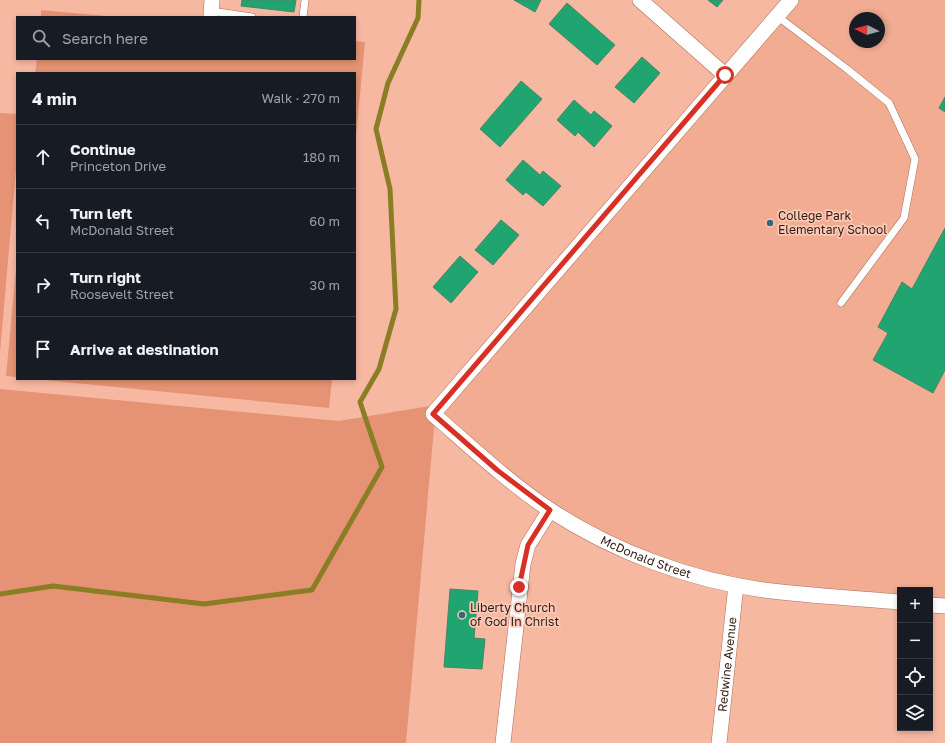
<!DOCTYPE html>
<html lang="en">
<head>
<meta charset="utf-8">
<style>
	body { margin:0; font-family:"Golos Text",sans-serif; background:#242831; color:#f1f3f6 }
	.controls { position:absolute; right:12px; bottom:12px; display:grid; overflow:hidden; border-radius:0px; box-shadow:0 2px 6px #0003 }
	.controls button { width:36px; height:36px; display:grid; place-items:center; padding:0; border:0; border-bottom:1px solid #363941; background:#171b24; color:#f1f3f6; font:20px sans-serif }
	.compass { position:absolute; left:849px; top:12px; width:36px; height:36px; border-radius:50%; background:#171b24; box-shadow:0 2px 6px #0003; rotate:275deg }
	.stop { position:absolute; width:12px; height:12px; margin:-9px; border:3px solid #d93025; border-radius:50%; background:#fff }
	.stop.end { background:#d93025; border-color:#fff; box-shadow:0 1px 4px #0008 }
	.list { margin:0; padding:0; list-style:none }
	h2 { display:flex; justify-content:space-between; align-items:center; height:52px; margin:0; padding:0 16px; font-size:17px }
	h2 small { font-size:13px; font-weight:400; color:#9ea1a6 }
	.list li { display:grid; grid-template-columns:26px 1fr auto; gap:12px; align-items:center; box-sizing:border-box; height:64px; padding:0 16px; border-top:1px solid #363941 }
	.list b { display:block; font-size:15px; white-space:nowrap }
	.list p { margin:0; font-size:13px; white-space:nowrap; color:#9ea1a6 }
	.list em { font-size:13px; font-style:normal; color:#9ea1a6 }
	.icon { flex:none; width:22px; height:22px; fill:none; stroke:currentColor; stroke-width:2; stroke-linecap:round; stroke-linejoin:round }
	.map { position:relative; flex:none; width:945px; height:743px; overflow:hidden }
	.search { position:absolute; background:#171b24; box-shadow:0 2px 6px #0003; left:16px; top:16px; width:340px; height:44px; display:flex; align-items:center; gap:10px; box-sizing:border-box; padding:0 14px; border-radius:0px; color:#9ea1a6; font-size:15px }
	.panel { position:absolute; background:#171b24; box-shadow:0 2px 6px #0003; left:16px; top:72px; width:340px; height:308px; border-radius:0px }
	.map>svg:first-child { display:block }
	.built { fill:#f1ac92; fill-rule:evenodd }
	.green { fill:#e59374 }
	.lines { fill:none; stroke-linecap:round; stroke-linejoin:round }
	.stream { stroke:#8a7d24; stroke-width:5 }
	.building { fill:#20a571; stroke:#488567 }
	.lane-casing { stroke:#a86f5a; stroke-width:8 }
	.street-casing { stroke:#a86f5a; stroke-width:16 }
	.lane { stroke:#fff; stroke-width:7 }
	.street { stroke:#fff; stroke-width:15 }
	.route { stroke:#d93025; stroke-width:5 }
	.poi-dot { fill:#296a7e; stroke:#fbc9b6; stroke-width:1.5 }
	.labels { text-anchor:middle; stroke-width:3.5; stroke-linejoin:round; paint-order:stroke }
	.poi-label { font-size:12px; fill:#321b12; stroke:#fbc9b6; text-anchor:start }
	.street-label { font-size:12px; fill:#321b12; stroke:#fbc9b6 }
</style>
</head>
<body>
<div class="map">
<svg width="945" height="743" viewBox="0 0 945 743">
	<rect width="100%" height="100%" fill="#f6b8a1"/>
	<path class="built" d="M790,0H945V601L930,599V590H900V596L732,581L683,568L599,536L516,481L436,405ZM855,18H879V42H855Z"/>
	<g class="green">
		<polygon points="41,10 117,17 41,17"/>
		<polygon points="355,41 365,42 355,146 355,73 35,73 37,59 355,59"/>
		<polygon points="0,113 17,114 17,158 0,352"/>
		<polygon points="17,259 17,377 6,376"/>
		<polygon points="34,379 332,379 329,408"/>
		<polygon points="0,389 339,421 436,405 406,743 0,743"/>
	</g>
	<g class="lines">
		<polyline class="stream" points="0,594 53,586 204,604 312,590 382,467 360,402 379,369 396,309 390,189 376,129 388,83 418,18 419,0"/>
	</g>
	<g class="building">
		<polygon points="242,0 296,0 294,12 241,6"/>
		<polygon points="514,0 541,0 535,12"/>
		<polygon points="708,0 723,0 717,7"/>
		<polygon points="567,3 615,45 597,65 549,24"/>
		<polygon points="642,57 660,73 634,103 615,87"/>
		<polygon points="521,81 542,99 500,147 480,129"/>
		<polygon points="945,97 945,112 939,108"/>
		<polygon points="574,100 591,115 594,111 612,126 594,147 578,132 575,136 557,120"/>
		<polygon points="523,160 540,175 543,171 561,186 543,206 526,192 523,195 506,180"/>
		<polygon points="501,220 519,235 493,265 475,250"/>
		<polygon points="945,228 945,370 933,393 873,360 888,333 878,327 902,282 912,289"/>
		<polygon points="460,256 478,272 451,303 433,287"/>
		<polygon points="450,589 478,591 474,638 485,639 482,669 444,667"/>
	</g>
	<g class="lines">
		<g class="lane-casing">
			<g id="lane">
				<polyline points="211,11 252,17"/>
				<polyline points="777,16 847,69 889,103 915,159 904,218 841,303"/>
				<polyline points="303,17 305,0"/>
			</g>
		</g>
		<g class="street-casing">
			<g id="street">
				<polyline points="640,0 725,75"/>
				<path id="s1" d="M791,0L433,414C471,447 508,482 550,510C613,551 689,580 764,590C809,596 855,598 900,602"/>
				<polyline points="211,16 212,0"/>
				<polyline points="930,605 945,606"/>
				<polyline points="503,743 523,564 528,545 550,510"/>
				<path id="s2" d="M719,743L736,585"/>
			</g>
		</g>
		<use href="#lane" class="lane"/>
		<use href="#street" class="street"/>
	</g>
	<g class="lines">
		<polyline class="route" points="519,587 528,545 550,510 497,470 433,414 725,75"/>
	</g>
	<g class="poi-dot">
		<circle cx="770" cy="223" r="4"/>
		<circle cx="462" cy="615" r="4"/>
	</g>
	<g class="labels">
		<g class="poi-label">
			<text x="778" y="220">College Park<tspan x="778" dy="14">Elementary School</tspan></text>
			<text x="470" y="612">Liberty Church<tspan x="470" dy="14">of God In Christ</tspan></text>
		</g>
		<g class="street-label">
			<text dy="4" stroke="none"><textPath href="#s1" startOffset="806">McDonald Street</textPath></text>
			<text dy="4" stroke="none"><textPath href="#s2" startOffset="79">Redwine Avenue</textPath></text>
		</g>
	</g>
</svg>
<div class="controls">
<button>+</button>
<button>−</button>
<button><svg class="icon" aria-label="locate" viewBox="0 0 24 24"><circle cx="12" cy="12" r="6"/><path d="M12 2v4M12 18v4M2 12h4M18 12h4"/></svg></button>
<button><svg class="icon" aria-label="layers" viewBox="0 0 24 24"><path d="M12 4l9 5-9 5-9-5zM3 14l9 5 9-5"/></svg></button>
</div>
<svg class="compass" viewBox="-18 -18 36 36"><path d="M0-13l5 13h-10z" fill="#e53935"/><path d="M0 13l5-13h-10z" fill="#9ea1a6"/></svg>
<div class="stop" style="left:725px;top:75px"></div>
<div class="stop end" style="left:519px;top:587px"></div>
<div class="search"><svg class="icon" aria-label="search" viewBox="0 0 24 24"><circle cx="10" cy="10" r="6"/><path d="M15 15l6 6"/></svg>Search here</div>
<section class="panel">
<h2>4 min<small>Walk · 270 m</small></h2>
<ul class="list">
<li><svg class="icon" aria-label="ahead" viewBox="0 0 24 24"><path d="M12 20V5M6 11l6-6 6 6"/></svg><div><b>Continue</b><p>Princeton Drive</p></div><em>180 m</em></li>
<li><svg class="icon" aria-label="left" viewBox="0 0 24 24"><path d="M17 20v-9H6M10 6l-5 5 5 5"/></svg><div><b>Turn left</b><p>McDonald Street</p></div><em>60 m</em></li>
<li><svg class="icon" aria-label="right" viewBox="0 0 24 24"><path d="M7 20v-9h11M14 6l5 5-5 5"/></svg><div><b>Turn right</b><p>Roosevelt Street</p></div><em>30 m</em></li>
<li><svg class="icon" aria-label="arrive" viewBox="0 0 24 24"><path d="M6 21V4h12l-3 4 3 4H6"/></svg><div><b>Arrive at destination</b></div></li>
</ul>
</section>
</div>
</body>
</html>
